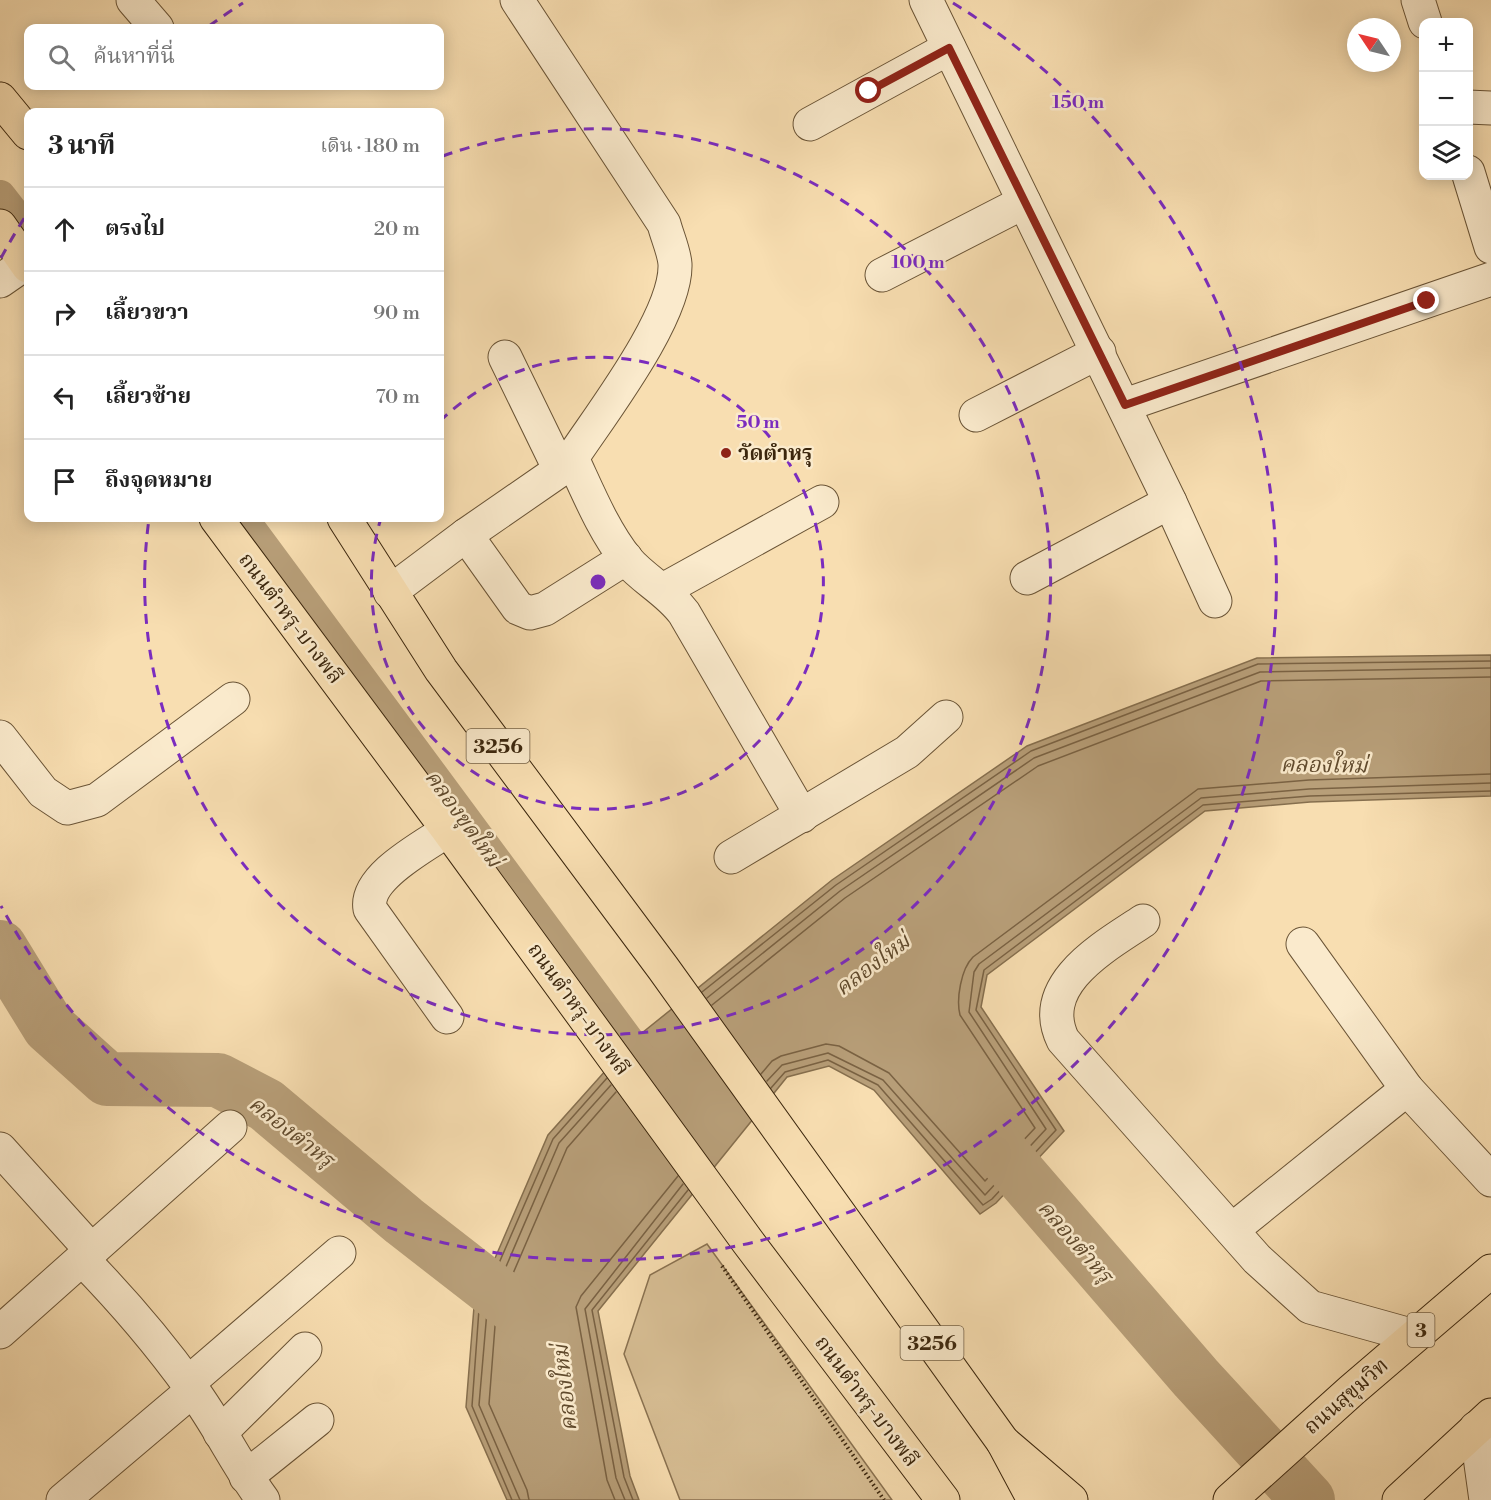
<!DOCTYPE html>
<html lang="th">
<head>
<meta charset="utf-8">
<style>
	body { margin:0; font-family:"Libre Bodoni","Noto Serif Thai",serif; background:#f2f2f2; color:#222 }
	.controls { position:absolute; right:18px; top:18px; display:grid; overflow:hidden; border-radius:12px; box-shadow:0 3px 15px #0003 }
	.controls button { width:54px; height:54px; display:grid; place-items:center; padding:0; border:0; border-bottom:2px solid #e0e0e0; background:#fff; color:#222; font:30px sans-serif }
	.compass { position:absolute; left:1347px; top:18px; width:54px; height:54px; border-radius:50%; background:#fff; box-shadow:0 3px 15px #0003; rotate:305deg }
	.stop { position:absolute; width:18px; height:18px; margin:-14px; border:4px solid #8f2418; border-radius:50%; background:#fff }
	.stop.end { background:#8f2418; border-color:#fff; box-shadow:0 2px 6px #0008 }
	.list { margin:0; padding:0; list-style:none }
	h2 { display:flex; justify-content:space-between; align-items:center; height:78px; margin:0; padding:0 24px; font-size:26px }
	h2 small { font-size:20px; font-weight:400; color:#767676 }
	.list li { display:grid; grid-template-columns:39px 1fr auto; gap:18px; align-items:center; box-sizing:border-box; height:84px; padding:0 24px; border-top:2px solid #e0e0e0 }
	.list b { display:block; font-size:22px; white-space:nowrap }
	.list em { font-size:20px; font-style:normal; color:#767676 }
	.icon { flex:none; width:33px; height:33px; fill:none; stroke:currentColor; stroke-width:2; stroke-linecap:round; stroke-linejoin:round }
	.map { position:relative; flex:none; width:1491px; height:1500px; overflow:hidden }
	.search { position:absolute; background:#fff; box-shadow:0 3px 15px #0003; left:24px; top:24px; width:420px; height:66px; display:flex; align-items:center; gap:15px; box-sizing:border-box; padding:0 21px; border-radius:12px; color:#767676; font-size:22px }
	.panel { position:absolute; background:#fff; box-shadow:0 3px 15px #0003; left:24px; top:108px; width:420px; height:414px; border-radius:12px }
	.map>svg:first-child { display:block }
	.green { fill:#d8bf95; stroke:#8a7251; stroke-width:1.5 }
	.water { fill:#b89f79; stroke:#866f4e; stroke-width:1.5 }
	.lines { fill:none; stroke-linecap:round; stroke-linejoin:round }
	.shore { stroke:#7a6243; stroke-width:1.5 }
	.canal { stroke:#b89f79; stroke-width:32 }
	.river { stroke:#b89f79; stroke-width:54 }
	.minor-casing { stroke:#6a5436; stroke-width:35 }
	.major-casing { stroke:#3b260d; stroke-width:35 }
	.highway-casing { stroke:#3b260d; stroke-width:35 }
	.path { stroke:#3b260d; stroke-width:4; stroke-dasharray:1.5 3; stroke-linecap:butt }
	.minor { stroke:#faeacc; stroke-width:33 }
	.major { stroke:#f8deb1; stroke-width:33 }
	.highway { stroke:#f8deb1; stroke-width:33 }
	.route { stroke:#8f2418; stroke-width:8 }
	.ring { fill:none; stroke:#7b2cbf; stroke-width:3; stroke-dasharray:10 8 }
	.poi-dot { fill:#8f2418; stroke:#faeacc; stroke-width:2 }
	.labels { text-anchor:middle; stroke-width:5; stroke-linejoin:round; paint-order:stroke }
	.shield { fill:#faeacc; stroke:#746146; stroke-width:1.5 }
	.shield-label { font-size:20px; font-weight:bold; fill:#3b260d }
	.poi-label { font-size:21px; font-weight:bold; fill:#3b260d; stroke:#faeacc; text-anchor:start }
	.street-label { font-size:21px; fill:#3b260d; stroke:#faeacc }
	.water-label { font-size:22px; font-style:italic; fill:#604a2d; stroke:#faeacc }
	.centre { fill:#7b2cbf; stroke:#faeacc; stroke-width:3 }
	.ring-label { font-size:18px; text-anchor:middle; font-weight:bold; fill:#7b2cbf; stroke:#faeacc; stroke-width:5; stroke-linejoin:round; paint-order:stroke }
</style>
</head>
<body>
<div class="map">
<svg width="1491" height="1500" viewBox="0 0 1491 1500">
	<rect width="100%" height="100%" fill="#f8deb1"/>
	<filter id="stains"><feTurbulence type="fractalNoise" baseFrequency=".00333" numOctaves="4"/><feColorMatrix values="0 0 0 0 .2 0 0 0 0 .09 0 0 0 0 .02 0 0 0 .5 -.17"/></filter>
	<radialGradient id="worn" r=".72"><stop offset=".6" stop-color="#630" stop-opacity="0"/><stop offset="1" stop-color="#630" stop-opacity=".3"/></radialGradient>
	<polygon class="green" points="707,1244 892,1500 680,1500 624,1354 650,1275"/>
	<polygon class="water" points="1491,655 1491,796 1310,802 1205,811 987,975 981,1007 1064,1131 996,1203 980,1214 874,1090 829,1066 787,1077 598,1311 630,1476 639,1500 507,1500 466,1407 474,1307 548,1135 632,1041 832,880 1027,746 1257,658"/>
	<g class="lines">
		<g class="shore">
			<polyline points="702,992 836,885 1031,751 1258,664 1491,661"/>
			<polyline points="707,998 840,891 1034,758 1260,672 1491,668"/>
			<polyline points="712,1005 845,898 1038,766 1261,681 1491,677"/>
			<path d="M761,1074L772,1061L781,1056L826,1044L839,1046L889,1073L985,1181L1035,1128L960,1015C956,999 961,969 973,957L1198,789L1309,780L1491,774"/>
			<polyline points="767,1081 782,1065 828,1053 883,1080 985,1195 1046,1129 969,1012 974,972 979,964 1201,798 1309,789 1491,783"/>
			<polyline points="771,1088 785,1072 828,1060 878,1085 983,1205 992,1199 1056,1130 976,1010 984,970 1203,805 1310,796 1491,791"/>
			<polyline points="512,1500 472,1406 479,1309 553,1139 607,1078"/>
			<polyline points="520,1500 479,1405 487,1311 559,1143 611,1085"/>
			<polyline points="529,1500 527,1490 489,1404 496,1313 567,1148 616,1092"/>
			<polyline points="615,1500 607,1480 576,1307 581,1296 678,1176"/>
			<polyline points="625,1500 616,1478 585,1309 683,1184"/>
			<polyline points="633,1500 624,1477 592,1310 688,1190"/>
		</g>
		<g class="canal">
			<polyline points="0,196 28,232"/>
			<polyline points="242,518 655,1077"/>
		</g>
		<g class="river">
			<polyline points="0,947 49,1027 107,1079 218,1080 266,1105 404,1221 543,1329"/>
			<polyline points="973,1120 1196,1378 1308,1500"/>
		</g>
		<g class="minor-casing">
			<g id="minor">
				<polyline points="133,0 157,28"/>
				<path d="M517,0L664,224C667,236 674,251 675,264C677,316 601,414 572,458"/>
				<polyline points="926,0 1170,502 1027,578"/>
				<polyline points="1418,0 1425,22"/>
				<polyline points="1468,107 1491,108"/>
				<polyline points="810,124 949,48"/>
				<polyline points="1468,172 1491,247"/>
				<polyline points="882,275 1024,202"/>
				<polyline points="0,281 26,263"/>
				<polyline points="505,357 560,470"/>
				<polyline points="1125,405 1491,279"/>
				<polyline points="976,415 1099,352"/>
				<polyline points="1170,502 1215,601"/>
				<polyline points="466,535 518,608 530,613 545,609 626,558"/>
				<polyline points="663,590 822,502"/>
				<path d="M390,592L466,535L560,470L572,458C588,492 603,530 627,560C644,580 668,591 684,613L802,816"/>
				<polyline points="0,737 43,792 67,808 97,800 233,699"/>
				<polyline points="731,857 907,752 946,717"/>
				<path d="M1143,921C1104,947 1036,984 1063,1040L1257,1259L1310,1307L1414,1336"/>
				<polyline points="1303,944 1407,1089 1491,1180"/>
				<path d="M447,1017L370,909C364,877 425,846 448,830"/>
				<polyline points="0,1149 92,1251"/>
				<polyline points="1232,1230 1407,1089"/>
				<path d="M83,1260C122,1300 159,1343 192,1389C218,1424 237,1465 263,1500"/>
				<polyline points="0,1332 230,1127"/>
				<polyline points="188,1383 339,1253"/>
				<polyline points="1476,1428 1486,1500"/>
				<polyline points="220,1433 305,1349"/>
				<polyline points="246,1477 317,1420"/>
				<polyline points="63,1500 193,1390"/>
			</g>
		</g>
		<g class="major-casing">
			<g id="major">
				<polyline points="0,99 28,133"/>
				<polyline points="0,226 28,266"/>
				<polyline points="216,518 448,830 748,1242 943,1500"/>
				<polyline points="344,518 441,670 663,968 1003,1442 1034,1500"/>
			</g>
		</g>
		<g class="highway-casing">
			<g id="highway">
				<polyline points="1003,1442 1071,1500"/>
				<polyline points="939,1497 941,1500"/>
				<polyline points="1230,1500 1352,1390 1491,1271"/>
				<polyline points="1399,1500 1491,1415"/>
			</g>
		</g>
		<polyline class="path" points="722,1266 884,1500"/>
		<use href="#minor" class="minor"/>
		<use href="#major" class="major"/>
		<use href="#highway" class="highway"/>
	</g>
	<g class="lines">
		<polyline class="route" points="869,91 949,48 1125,405 1427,301"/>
	</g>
	<g class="ring">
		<path d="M440 421A226 226 0 1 1 381 518"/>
		<path d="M443 156A453 453 0 1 1 149 519"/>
		<path d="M1 258A679 679 0 0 1 25 217M209 26A679 679 0 0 1 243 3M953 3A679 679 0 1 1 1 906"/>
	</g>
	<circle class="poi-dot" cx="726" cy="453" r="6"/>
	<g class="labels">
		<g class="shield">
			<rect x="466.5" y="729" width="63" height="34" rx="4.5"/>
			<rect x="1407.5" y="1313" width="27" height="34" rx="4.5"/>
			<rect x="900.5" y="1326" width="63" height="34" rx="4.5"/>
		</g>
		<g class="shield-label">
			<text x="498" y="753">3256</text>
			<text x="1421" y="1337">3</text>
			<text x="932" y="1350">3256</text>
		</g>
		<g class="poi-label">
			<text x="738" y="460">วัดตำหรุ</text>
		</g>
		<g class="street-label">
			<text transform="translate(291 618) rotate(53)" y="7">ถนนตำหรุ-บางพลี</text>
			<text transform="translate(579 1009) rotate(54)" y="7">ถนนตำหรุ-บางพลี</text>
			<text transform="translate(1346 1396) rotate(-41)" y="7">ถนนสุขุมวิท</text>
			<text transform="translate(867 1401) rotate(53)" y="7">ถนนตำหรุ-บางพลี</text>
		</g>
		<g class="water-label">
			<text transform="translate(1324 764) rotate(1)" y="8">คลองใหม่</text>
			<text transform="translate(464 818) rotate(54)" y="8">คลองขุดใหม่</text>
			<text transform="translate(872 964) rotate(-37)" y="8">คลองใหม่</text>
			<text transform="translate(292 1131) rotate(38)" y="8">คลองตำหรุ</text>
			<text transform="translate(1076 1241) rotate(49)" y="8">คลองตำหรุ</text>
			<text transform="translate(564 1388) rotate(-96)" y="8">คลองใหม่</text>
		</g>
	</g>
	<circle cx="598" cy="582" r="9" class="centre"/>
	<g class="ring-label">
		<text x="1078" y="108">150 m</text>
		<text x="918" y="268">100 m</text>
		<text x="758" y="428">50 m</text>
	</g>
	<rect width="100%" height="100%" filter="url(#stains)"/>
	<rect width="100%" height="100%" fill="url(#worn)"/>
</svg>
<div class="controls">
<button>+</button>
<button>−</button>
<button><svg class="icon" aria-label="layers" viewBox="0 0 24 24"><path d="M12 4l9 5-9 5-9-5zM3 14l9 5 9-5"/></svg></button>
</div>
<svg class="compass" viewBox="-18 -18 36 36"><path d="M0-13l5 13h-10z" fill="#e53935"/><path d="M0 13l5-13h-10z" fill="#767676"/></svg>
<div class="stop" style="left:869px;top:91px"></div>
<div class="stop end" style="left:1427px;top:301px"></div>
<div class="search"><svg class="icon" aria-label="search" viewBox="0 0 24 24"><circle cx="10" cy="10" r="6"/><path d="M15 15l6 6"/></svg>ค้นหาที่นี่</div>
<section class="panel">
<h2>3 นาที<small>เดิน · 180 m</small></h2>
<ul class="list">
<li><svg class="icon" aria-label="ahead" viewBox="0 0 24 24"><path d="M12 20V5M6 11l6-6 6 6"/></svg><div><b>ตรงไป</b></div><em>20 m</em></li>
<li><svg class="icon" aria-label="right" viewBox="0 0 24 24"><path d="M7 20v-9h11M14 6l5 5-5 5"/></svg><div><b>เลี้ยวขวา</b></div><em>90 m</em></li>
<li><svg class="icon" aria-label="left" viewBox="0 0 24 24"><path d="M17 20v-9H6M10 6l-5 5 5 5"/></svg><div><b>เลี้ยวซ้าย</b></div><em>70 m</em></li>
<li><svg class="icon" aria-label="arrive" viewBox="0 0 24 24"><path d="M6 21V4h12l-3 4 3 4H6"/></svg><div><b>ถึงจุดหมาย</b></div></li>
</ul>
</section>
</div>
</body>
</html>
